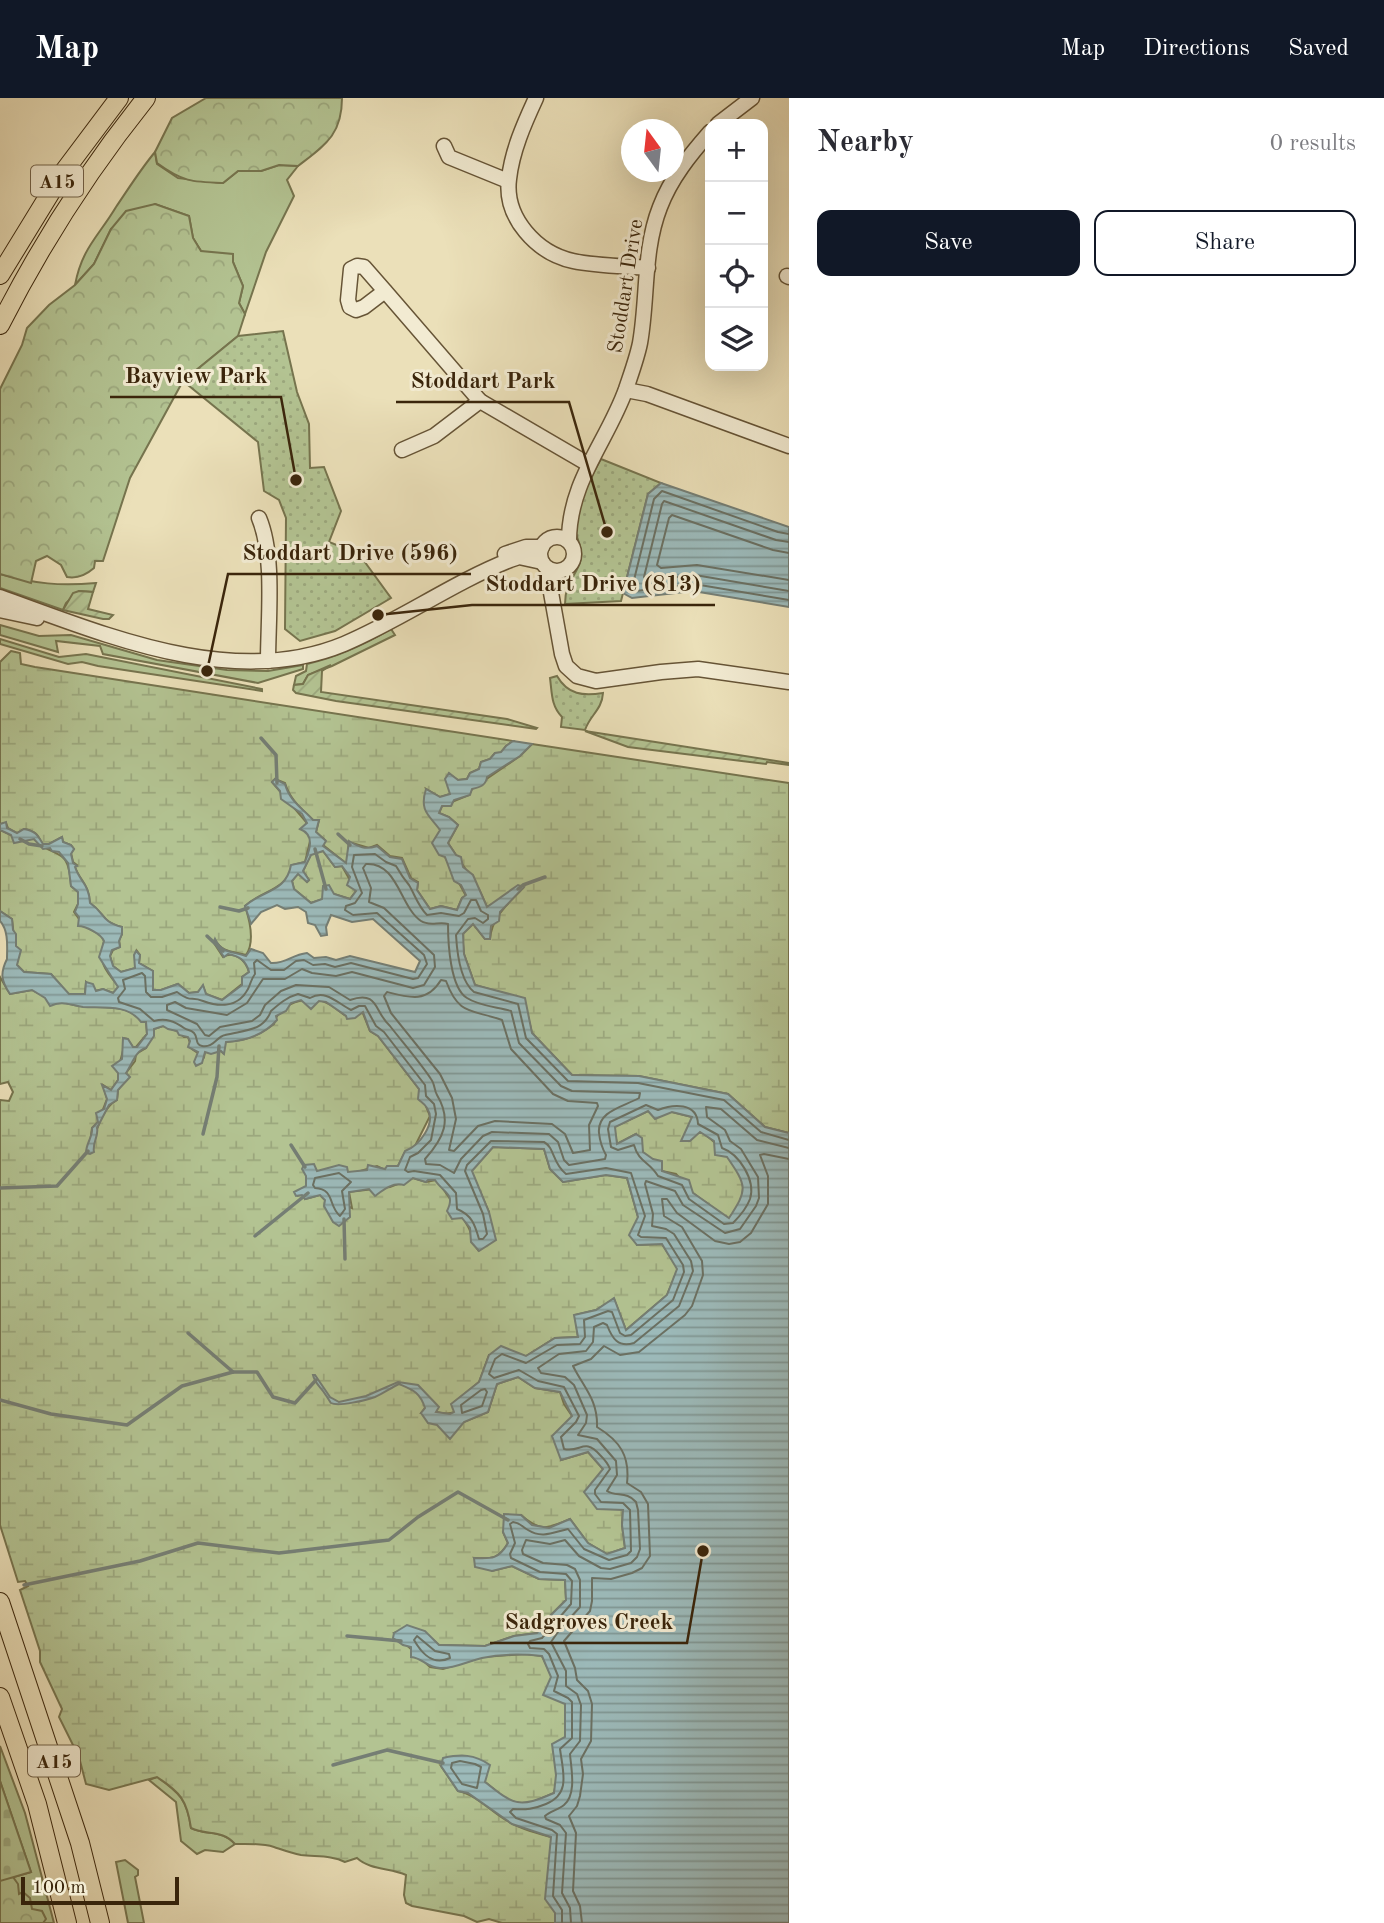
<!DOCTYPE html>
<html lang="en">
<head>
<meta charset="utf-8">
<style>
	body { margin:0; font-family:"Old Standard TT",serif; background:#f7f7f7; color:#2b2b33 }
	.controls { position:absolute; right:21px; top:21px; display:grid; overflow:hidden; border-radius:14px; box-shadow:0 7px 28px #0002 }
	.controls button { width:63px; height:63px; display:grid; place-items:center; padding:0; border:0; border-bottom:2px solid #e1e1e2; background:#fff; color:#2b2b33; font:35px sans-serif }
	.compass { position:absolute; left:621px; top:21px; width:63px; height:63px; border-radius:50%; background:#fff; box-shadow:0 7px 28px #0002; rotate:345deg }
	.scale { position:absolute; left:21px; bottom:18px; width:158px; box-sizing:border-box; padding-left:7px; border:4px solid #3a250b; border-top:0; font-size:19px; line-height:24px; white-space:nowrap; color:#3a250b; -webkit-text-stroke:5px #f2ebd2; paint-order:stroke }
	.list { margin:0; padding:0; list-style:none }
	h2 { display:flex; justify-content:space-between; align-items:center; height:91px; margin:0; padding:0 28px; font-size:30px }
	h2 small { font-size:23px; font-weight:400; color:#7c7c81 }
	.actions { display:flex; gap:14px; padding:21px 28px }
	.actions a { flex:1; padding:16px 0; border:2px solid #111827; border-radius:14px; text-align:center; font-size:24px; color:#111827 }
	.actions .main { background:#111827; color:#fff }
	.icon { flex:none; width:38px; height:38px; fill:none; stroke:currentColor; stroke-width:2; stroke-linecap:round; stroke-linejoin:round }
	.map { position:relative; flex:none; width:789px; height:1825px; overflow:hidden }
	header { display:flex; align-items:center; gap:42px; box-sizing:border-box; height:98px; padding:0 35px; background:#111827; color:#fff }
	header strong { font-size:33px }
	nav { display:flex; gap:38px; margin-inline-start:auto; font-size:24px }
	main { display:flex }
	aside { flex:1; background:#fff }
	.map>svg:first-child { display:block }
	.grass { fill:#b3c392; stroke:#76744e; stroke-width:2 }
	.forest { fill:url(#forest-crowns); stroke:#76744e; stroke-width:2 }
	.wetland { fill:url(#wetland-marsh); stroke:#76744e; stroke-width:2 }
	.cemetery { fill:url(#cemetery-stones); stroke:#76744e; stroke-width:2 }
	.park { fill:url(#park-dots); stroke:#76744e; stroke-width:2 }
	.garden { fill:url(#garden-furrows); stroke:#76744e; stroke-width:2 }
	.water { fill:url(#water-rules); stroke:#757e74; stroke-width:2; fill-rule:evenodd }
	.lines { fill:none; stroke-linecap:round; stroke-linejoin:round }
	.shore { stroke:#6b7062; stroke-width:2 }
	.stream { stroke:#757e74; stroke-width:3.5 }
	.minor-casing { stroke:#665436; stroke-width:17 }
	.major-casing { stroke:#3a250b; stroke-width:20 }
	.minor { stroke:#f2ebd2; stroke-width:14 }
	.major { stroke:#ebe0b9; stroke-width:18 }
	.labels { text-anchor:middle; stroke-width:6; stroke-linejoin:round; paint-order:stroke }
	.shield { fill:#f2ebd2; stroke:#716047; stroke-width:2 }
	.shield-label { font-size:19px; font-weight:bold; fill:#3a250b }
	.street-label { font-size:21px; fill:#3a250b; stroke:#f2ebd2 }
	.leader { fill:none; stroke:#3a250b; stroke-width:2.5 }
	.callout-dot { fill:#3a250b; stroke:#f2ebd2; stroke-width:2.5 }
	.callout-label { font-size:23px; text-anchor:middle; font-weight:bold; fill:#3a250b; stroke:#f2ebd2; stroke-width:6; stroke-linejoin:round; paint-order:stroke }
</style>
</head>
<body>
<header>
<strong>Map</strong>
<nav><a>Map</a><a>Directions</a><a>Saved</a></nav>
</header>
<main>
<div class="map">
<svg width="789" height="1825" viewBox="0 0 789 1825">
	<defs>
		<pattern id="forest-crowns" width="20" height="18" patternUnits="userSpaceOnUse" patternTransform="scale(1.75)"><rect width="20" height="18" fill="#b3c392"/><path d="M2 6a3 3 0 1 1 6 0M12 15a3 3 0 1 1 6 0" fill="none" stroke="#9ba77d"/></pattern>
		<pattern id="wetland-marsh" width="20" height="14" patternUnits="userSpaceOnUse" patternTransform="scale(1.75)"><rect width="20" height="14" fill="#b3c392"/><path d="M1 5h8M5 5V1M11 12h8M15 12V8" fill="none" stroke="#9ba77d"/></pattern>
		<pattern id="cemetery-stones" width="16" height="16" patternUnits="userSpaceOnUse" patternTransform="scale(1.75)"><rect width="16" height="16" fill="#b3c392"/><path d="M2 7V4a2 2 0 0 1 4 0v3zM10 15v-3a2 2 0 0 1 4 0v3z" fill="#9ba77d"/></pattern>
		<pattern id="park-dots" width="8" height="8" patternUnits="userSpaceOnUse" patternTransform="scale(1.75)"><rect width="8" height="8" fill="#b3c392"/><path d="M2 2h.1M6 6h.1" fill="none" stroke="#9ba77d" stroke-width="1.8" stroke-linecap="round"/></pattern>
		<pattern id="garden-furrows" width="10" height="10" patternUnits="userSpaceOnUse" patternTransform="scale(1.75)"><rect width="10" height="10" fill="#b3c392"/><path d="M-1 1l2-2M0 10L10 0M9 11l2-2" fill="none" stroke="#9ba77d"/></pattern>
		<pattern id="water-rules" width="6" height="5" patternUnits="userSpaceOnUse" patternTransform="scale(1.75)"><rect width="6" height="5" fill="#9cbaba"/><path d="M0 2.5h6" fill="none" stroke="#809795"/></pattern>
	</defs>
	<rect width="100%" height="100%" fill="#ebe0b9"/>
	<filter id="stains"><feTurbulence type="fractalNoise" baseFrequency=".00286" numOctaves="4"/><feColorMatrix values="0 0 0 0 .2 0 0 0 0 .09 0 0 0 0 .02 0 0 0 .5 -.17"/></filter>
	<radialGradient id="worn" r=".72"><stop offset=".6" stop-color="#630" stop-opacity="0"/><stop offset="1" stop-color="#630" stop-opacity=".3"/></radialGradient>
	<g class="grass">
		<path d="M155,54L157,66L178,80L223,85L238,73H261L279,67L298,68L287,82L294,98L266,154L245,216L239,205L243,188L233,164L201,153L193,140L189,118L155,106L111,131L94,166L75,187C82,150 98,139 116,109C129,90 140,72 155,54Z"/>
		<path d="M0,476C35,486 60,488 96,485L93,494L79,493L66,505L63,512L0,490Z"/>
		<polygon points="0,527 39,538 71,537 157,562 227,572 268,573 303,567 303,571 258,585 103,556 100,548 56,543 58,554 0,537"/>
		<path d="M391,531L395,537L332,568L308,577L303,586L294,587L296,578L306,573L307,566C338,559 364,547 391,531Z"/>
		<polygon points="0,541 59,559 86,556 262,591 262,593 98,568 82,564 68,566 0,546"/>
		<polygon points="0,1648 25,1715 54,1825 0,1825 0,1783 31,1774 0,1683"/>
		<path d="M157,1679C180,1695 187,1702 191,1730C207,1738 222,1731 235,1746L223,1754L205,1752L197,1756L181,1743L176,1704L149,1682Z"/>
		<polygon points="125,1762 138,1772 138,1777 135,1779 144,1825 128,1825 116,1764"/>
	</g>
	<g class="forest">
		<path d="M206,0H342C342,37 325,47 298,68L279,67L261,73H238L223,85C192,84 183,84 157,65L155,54L172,20Z"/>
		<path d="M155,106L189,118L193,140L201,153L233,156V164L243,188L239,205L245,216L238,238L183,283L130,380L103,463H95L94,470C86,477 78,481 67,479L61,467L47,458L36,463L31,485L0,476V291L22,247L27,230L49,207L75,187L94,166L111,131L126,113Z"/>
		<polygon points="13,1779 18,1786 19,1796 23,1794 30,1800 32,1811 42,1813 46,1821 43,1825 0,1825 0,1780"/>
	</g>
	<g class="wetland">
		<path d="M11,553L20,555L21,566L35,569L513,643L506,648L501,655H495L490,661L481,664L479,671L470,675L467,681L458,682L449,676L450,696L440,699L426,691L440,732L445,759L466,798L462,800L457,812L441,808L430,811L417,792L418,784L411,780L402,760L390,758L377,747L369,750L349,744L347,766L323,747L325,742L316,734L319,722H313C302,711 290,702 285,685L275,681L272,684L307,725L301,731L307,733L311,739L305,764L292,767C287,793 262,792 245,808C250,823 255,844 246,857C232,853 223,855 215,842L214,845L223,859C235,852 246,863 249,874L242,879V886L222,902L206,896L203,888L198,894L189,895L178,886L161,892H153V873L139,865L140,857L137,853L136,870L121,874L113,868L110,858L113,852L120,849L119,842L122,836V829C100,823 106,816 90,805C89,786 80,783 75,769L77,767L73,764L71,755L74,751L71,747L63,744L62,739L49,746H42C38,736 35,733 24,731L17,735L8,730L6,725L0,726V564Z"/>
		<path d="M532,646L789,685V1035L765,1029L728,996L639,978L572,977L532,935L524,901L475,887L464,856L462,836L473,826L485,841H490C492,818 509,805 524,789L487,809L479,791L448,745L458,727L449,719L439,715L442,708L469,697L472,691L520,658Z"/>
		<path d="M0,732L19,741H34C54,762 69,746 71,788L78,794V806L74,814L84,828L101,837L104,843C98,865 105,872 119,889L113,895L103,891L95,893L86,884L85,896H68L51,876L24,874L17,867L12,821L0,813Z"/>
		<polygon points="323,753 335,769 342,768 356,793 350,801 334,796 323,789 323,801 311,805 294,791 292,783 298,775 307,784 309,782 303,773 311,756"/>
		<path d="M0,879L10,896L32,892C45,900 59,904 74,907C96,912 126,903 141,923H146L147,936L136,949H133L127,941L123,940L124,949L120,964L118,982L111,992L103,987L107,1001L98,1024L92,1030L90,1045L93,1047C96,1032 103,1010 117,1002L118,992L127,978L126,975L135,963L136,956L146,950L154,931L163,928L177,933L184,939H188L192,951L204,959L205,954L221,953L223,955L225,944C245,943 258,938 274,926C278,905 308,896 327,905C334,908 340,914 346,918L362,913L370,933L378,938L419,991L430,1018L414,1050L405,1054L398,1068L385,1072L377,1068L357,1074L306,1078V1089L297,1098L302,1096L305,1101L320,1097L325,1102L352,1110L349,1094L390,1089L413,1080L426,1084L436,1082C441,1087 468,1126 470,1133C474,1145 470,1141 478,1152L489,1114L471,1073L493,1049L544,1051L550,1071L563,1084L606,1077L627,1080L638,1119L637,1147L662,1146L678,1171L667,1197L626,1232L614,1201L596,1212L575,1217L578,1239L555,1240L526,1258L489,1257L479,1284L452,1306L455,1314C445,1318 434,1314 425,1310L421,1315L464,1324L488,1314L497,1286L518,1279L535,1290L560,1294L564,1306L572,1318L561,1362L588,1354L603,1371L623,1411L622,1427L625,1450L607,1456L588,1445L570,1421C548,1431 540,1434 521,1417L503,1434L508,1445C499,1461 492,1461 475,1460L492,1473L512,1468L539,1481L565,1482L566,1502L547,1521L537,1535L514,1538L485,1548L439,1547C424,1533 415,1527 394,1535L430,1569L443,1571L483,1559L525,1556L542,1558L565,1606V1639L554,1695L528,1706L509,1703L485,1684L441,1668L458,1693C478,1697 493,1716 511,1725C526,1733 543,1737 559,1741L555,1825H502L489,1821L477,1824L464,1818L412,1808L406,1805L404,1797L406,1777C390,1770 370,1772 357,1760L345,1764C332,1757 315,1759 301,1757C291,1755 283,1752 274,1749C261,1745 248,1746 235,1746C222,1731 207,1738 191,1730C187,1702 180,1694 157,1679L109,1692L86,1686L79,1659L59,1619L62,1611L40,1564V1553L20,1492L28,1488L25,1483L18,1484L0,1427V1002L9,1003L13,994L8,984L0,986Z"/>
		<path d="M648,1013L672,1014L692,1019L690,1042L700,1033C719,1046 746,1072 743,1097C742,1105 733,1114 729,1121L693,1095L676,1076L662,1073L643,1054L636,1036L617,1046L614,1029Z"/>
	</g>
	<polygon class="cemetery" points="0,1683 31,1774 0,1783"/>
	<g class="park">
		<polygon points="283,233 297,294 309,326 310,370 324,369 341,413 329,444 359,456 391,500 335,533 300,543 285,531 286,420 279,402 264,393 258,344 183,283 238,238"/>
		<path d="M601,361L661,385L648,396L621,503L565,506C565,482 578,477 581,460C583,449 575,438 574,427C573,411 593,375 601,361Z"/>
		<path d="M557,578C568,597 583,598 603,595C602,612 590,617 585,632L561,629L562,619C551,608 552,595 550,580Z"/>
	</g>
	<g class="garden">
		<polygon points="79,493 93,494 88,511 113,517 109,521 103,521 63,512 73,495"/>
		<polygon points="331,567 322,573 321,594 507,621 537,630 536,631 336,603 296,595 293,592 294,587 303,586 308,577"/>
		<polygon points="585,633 789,665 789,667 767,664 766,666 628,649"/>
	</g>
	<g class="water">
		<polygon points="661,385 789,429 789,509 693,493 632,500 623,495 648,396"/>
		<path d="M513,643L532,646L520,658L487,679C486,687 481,689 472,691L470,697L454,702L451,708H442L439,715L449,719L458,727L448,745L456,757L461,759L463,769L473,777L487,809L518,787L524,789L500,814L499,823L491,828L490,841H485L473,826L463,836L464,856L475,887L525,900L532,935L572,977L639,978L728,996L765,1029L789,1035V1825H555V1815L545,1801L551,1739L512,1726L468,1695L458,1693L441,1668L443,1660C461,1656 474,1656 490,1667L485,1684C515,1708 519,1710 554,1695L556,1677L552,1646L565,1639V1606L543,1597L551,1579L542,1558C523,1556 501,1556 482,1560C468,1563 454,1571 440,1570C427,1570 423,1560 411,1559V1549L403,1547L393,1540L394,1535L407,1527L425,1533L439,1547L485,1548L514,1538L537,1535L547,1521L566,1502L565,1482L539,1481L512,1468L492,1473L475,1469L474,1460C492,1461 499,1461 508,1445L503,1434L504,1416L521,1417L532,1427L549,1430L570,1421L588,1445L607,1456L625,1450L622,1427L623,1412L597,1411L584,1394L603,1371L588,1354L561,1362L552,1338L572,1318L560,1294L535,1290L518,1279L497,1286L488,1314L464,1324L450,1341L437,1327L428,1325L421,1315L425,1310C420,1294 413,1292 399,1286C391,1290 382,1296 375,1299C367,1302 338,1309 331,1305C330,1304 326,1297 325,1296C321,1289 315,1286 313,1277H315L330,1299L339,1304L366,1298L398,1284L418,1287L439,1309L436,1314L450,1316L454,1314L451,1306L479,1284L489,1257L501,1248L526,1258L555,1240L578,1239L574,1217L596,1212L614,1200L626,1232L667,1197L677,1171L662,1146L637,1147L629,1137L638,1119L627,1080L606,1077L563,1084L550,1071L544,1051L493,1049L472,1073L489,1114L496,1142L479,1153L471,1144L470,1130L462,1120L452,1121L447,1113C456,1095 443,1095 435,1082H428L426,1084L413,1080L404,1087C392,1084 383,1092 375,1098L369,1091L349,1094L350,1119L339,1128L333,1124L324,1108L325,1102L320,1097L305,1101L302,1097L296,1098L294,1094L306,1088V1078L302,1071L304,1067L314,1066L317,1073L339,1067L347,1069L348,1074L367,1072L368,1067L385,1071L387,1068H398L405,1053C419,1048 437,1025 427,1010C425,1006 421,1004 418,1001L419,991L378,938L370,933L363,914L355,920L347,921L346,918L326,904L319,903L311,911L301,902L291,905L286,913L276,918L277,922C263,938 245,943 226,944L224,956L221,953L211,956L205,954L202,965L196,968L194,964L198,954L188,949L190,943L188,939L179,937L177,933L168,931L163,928L154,931V938L146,950C136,952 132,966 126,975L130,979L118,992L117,1002L109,1007L97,1030C99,1038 92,1045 94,1054L90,1056L86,1055C86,1045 93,1039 92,1030L98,1024L96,1015L104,1011L107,1001L102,987L111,992L118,982V975L112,968L122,961L123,940L128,941L133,949H137L147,936L146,924H141C128,906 103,910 83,909C70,907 62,902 50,908L45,900L32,892L10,896C1,883 0,875 7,861C7,849 9,833 0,823V813L12,821L13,832L16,836V848L21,852L17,867L24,874L51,876L69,896H85L86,884L93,886L96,893L103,891L113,895L118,889L99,859L104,843C101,836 86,828 78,828L79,819L75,814L78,806V794L71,788L68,765L59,754L52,753L50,750L43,751L34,741L14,745L11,737L0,732V726L6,724L7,730L17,735L24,731C35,733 37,736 43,746H49L62,739L63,744L71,747L74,751L71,756L73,765L77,768L75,769C80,784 89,786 90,805C106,816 100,823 122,829V836L119,843L120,849L112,852L110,858L113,868L121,874L135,870L134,857L136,853L140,857L139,865L153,873V892H161L178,886L189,895L198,894L203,887L206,896L222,902L242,887V879L249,874C246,862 239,858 228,856L224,859L214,844L215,841C222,856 232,853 246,858L251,851L263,855L271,865C286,866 291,857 307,855L314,860L326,859L336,862L350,858L415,874L420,863L373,821L352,824L331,817L326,829L327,837L321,838L315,827L308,825L306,814L298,809L285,811L277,807L261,814L251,826L245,808C262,792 286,795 291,767L305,764C310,751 315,737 300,731L307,725L302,716L281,701L280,693L272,684L275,681L285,686C289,702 302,710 313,722H319L316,734L326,743L323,748L346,765L349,743C359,749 365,752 377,748L390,759L402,761L410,780L418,785L417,792L430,811L441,808L457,812L462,800L466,797L461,787L454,783L445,759L439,757L432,745L440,732C429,717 419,713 426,691L440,699L450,696L445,681L449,675L458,682L467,681L470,675L479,671L481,664L490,661L495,655L501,654L506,648ZM323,753L335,769L342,768L350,779L347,787L356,793L350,801L334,796L329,787L323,788L322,801L311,805L294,791L292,783L298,776L307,784L309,782L303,773L311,757ZM648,1013L655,1021L672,1014L692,1019L681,1043H690L700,1034L714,1043L715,1057L727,1059C747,1088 748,1091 729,1120L693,1095L689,1082L662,1073V1063L653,1061L643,1054L642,1040L636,1036L617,1046L615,1029Z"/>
	</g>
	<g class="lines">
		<g class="shore">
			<polyline points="789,436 778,434 662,393 654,401 632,490 636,493 694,486 789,502"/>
			<polyline points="789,444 776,442 664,403 662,406 644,479 647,483 695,477 789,493"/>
			<polyline points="789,455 773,452 672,417 669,420 657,467 661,470 697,467 789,482"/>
			<path d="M366,766C398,764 400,809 421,823C430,829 439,823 448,826C448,844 450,890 467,900C479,908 497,909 511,913L519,945L561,988L572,993L640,995L639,1000C623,1009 597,1013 599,1035C600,1044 602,1050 606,1057L605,1061L569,1067L564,1062L558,1044L549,1036L492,1034L483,1038L461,1061L454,1075L440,1067L426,1066L425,1061C444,1040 452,1022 437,997C434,992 435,986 431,981C419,963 404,946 390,928C374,914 379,892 350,902L329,889L296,887L281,893L265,907L260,917L252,923L220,929L209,938L205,937L197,926L167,912V907L175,904L186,910L227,917L247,905L263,881H285L302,871L312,875L336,878L352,874L413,890L424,887L435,869L434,857L384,810L369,804L371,790L363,770Z"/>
			<path d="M441,882L446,883C459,918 471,911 502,922L511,951L553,996L568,1003L597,1005L598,1008L589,1027L590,1052L573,1055L565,1036L552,1026L495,1023L478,1028L454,1053L449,1052L456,1021L452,1000L440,976L391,915L384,898L387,894C410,900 427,905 441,882Z"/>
			<path d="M646,1007L658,1012C673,1006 697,1004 698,1026L718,1037L722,1050C739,1056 756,1082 750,1101C747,1109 739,1119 733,1125L724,1126L689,1101L682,1087L658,1078C649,1063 639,1065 634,1047L618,1052L611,1049L608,1031L610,1024Z"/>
			<path d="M339,1075L351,1084L342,1093L345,1111L340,1118C328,1108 335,1091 315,1090L313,1087L315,1080Z"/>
			<polygon points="481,1292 485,1291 487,1294 482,1308 462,1315 461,1307"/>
			<path d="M417,1538L435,1553L449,1556L450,1560C433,1568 422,1556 414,1542Z"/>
			<polygon points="460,1663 475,1666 481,1669 477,1690 462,1686 451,1670 452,1665"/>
			<path d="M562,1825V1812L553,1798L557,1736L552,1732L516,1720L510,1714L513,1711C526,1712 534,1711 546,1706C571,1696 563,1674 560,1651L572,1640V1604L568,1600L554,1593L558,1578L549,1556L544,1551L530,1550L528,1546L530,1543L542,1540L571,1506L572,1483L566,1476L540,1474L511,1460L510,1456L515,1445L510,1426L513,1424C521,1425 521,1428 528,1432C542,1441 554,1434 568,1431L584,1451L609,1462L627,1457L631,1453L630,1412L623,1405L601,1404L595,1396V1392L610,1371C608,1365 605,1362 600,1357C584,1339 581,1355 564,1351L561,1339L576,1324L579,1318L564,1289L538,1283L519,1272L494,1280L489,1276L495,1261L502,1256L526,1265L557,1247L580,1246L585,1239L584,1222L608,1213L612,1214L620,1235L625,1238L631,1237L673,1202L684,1174L683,1167L666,1140L641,1139L638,1137L645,1118L631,1075L606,1070L566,1076C552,1065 555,1050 544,1044L491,1043L467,1067L465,1073L483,1116L487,1136L483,1141H479C475,1127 472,1117 457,1111L456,1095L440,1077L414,1073L408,1074L405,1072L410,1059L418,1055L431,1042L436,1016L434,1006L426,998L425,987L384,934L376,928L365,908H359L351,912C337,905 326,891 310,900L298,896C287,899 279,906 271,913C263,934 244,932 225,937C216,939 214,950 202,948C195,947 198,939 194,935C190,931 188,933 184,930C174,923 166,920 154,923L140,911L119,904L118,900L125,891L123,882L142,875L145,878L146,894L151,899H162L177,894C192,905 190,898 203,903C219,909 238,910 248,891C251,885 251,881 255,876L254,865L257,862L271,872H284L296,863L304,862L313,867L325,866L335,869L351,865L413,881L418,880L427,866L424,857L377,815L353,817L345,812L346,808L355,805L362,795L352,769L354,757L375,756L386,764L396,768C400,775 404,781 409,787C415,797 418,808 427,817L441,815L459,818L464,815L471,802H476L481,813L488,817V821L483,825L475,820L468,821L456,837C457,854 460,883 474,894L518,906L526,940L568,983L638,985L724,1002L761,1034L789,1042"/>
			<path d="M571,1825L570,1810L562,1795L566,1735L560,1727L546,1721L545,1718C550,1713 558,1712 564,1707C577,1696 571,1670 570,1656L580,1643L581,1607L577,1596L566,1588V1573L551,1544L560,1531L580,1509V1482L575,1471L567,1467L543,1465L523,1456L522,1452L526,1442L550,1446L565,1442L579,1458L601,1470L610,1471L631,1465L637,1459L640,1451L638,1412L636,1404C627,1393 616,1399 607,1393L617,1377L616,1363L597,1341L578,1337L586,1325L587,1317L574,1287L565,1279L541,1275L538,1270L559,1256L586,1253L593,1244L594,1229L603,1225L607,1227C612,1240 618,1250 634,1245L679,1208L693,1173L691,1163L674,1136L666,1131L652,1128L653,1116L645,1086L646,1083L675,1093L683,1107L725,1135L740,1131L756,1108L759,1100L758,1079L741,1051L730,1043L725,1032L707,1019L706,1009L721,1011L757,1042L789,1050"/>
			<path d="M582,1825L580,1808L573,1793L576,1735L569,1718L577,1708L580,1698L583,1676L581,1661L591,1643L592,1606L588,1593L577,1582L575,1570L564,1543L590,1513L592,1503V1480L611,1481L632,1475L642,1470L650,1458L648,1406L641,1394L627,1385C630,1358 620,1343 597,1329C598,1302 584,1290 573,1268L591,1261L604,1248L620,1257L639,1254L685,1217L692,1208L703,1177L702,1163L682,1129L664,1118L662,1101H667L677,1115L715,1143L729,1146L740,1144L751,1135L768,1106V1078L760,1057L764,1056L789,1061"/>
		</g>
		<g class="stream">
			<polyline points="261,640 276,657 277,685"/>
			<polyline points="338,736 350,747"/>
			<polyline points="20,741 29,746 42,748"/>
			<polyline points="315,751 326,791"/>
			<polyline points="518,791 523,787 545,779"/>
			<polyline points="220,809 239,813 248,810"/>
			<polyline points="207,838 223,853"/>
			<polyline points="203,1036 217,979 219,948"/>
			<polyline points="291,1047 305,1069"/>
			<polyline points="0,1090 57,1088 88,1053"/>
			<polyline points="344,1121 345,1161"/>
			<polyline points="255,1138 308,1095"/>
			<polyline points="188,1235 233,1274"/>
			<polyline points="0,1302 51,1316 127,1327 182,1288 233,1274 257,1274 273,1299 295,1305 316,1282"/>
			<polyline points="24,1487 140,1463 198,1445 279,1455 389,1442 418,1419 458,1394 508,1422"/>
			<polyline points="347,1538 401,1543"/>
			<polyline points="333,1667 387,1652 443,1665"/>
		</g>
		<g class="minor-casing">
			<g id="minor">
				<path d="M536,0C524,26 512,53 509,81C504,120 537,155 573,163C597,168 623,168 648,170"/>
				<polyline points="718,26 752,0"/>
				<polyline points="444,48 449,59 508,83"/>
				<polyline points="787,178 789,179"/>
				<polyline points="385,193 364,209 356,212 350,209 348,202 351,171 357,168 364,169 385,193 480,303 588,366"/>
				<polyline points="626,292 647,296 789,348"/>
				<polyline points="402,352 434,338 480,303"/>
				<path d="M259,420C275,458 268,521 268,563"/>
				<circle cx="557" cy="456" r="17"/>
				<path d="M569,443C569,383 607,344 626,291C631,276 637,260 640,245C648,200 643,152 660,109C671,80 690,57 710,34"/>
				<polyline points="505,456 526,449 542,449"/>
				<polyline points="550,472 550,489 562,556 566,568 577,578 596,583 661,574 698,571 789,584"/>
				<path d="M0,499C106,537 233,592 344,546C401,522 452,485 510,462L519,459L542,464"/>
				<polyline points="0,512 37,520"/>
			</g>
		</g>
		<g class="major-casing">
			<g id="major">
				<polyline points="0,177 62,76 119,0"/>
				<path d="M0,227C41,146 89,71 146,0"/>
				<polyline points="0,1504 80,1745 100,1825"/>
				<polyline points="0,1599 37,1706 67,1825"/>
			</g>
		</g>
		<use href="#minor" class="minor"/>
		<use href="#major" class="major"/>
	</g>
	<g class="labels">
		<g class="shield">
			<rect x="31" y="67.5" width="52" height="31" rx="5"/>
			<rect x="28" y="1647.5" width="52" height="31" rx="5"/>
		</g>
		<g class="shield-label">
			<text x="57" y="90">A15</text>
			<text x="54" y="1670">A15</text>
		</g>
		<g class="street-label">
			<text transform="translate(625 188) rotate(-81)" y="7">Stoddart Drive</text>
		</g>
	</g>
	<path class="leader" d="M296 382L281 299H110M607 434L569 304H396M207 573L228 476H471M378 517L472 507H715M703 1453L687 1545H490"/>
	<g class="callout-dot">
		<circle cx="296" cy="382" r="7"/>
		<circle cx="607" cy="434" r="7"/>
		<circle cx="207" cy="573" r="7"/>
		<circle cx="378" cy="517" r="7"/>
		<circle cx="703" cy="1453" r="7"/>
	</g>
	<g class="callout-label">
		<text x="196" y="285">Bayview Park</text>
		<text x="483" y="290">Stoddart Park</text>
		<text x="350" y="462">Stoddart Drive (596)</text>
		<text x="593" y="493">Stoddart Drive (813)</text>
		<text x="589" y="1531">Sadgroves Creek</text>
	</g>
	<rect width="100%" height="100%" filter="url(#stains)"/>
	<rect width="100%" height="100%" fill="url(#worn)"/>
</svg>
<div class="controls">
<button>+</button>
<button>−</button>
<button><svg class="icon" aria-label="locate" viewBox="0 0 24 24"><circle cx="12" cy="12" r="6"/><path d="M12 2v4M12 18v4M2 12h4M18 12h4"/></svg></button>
<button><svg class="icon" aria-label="layers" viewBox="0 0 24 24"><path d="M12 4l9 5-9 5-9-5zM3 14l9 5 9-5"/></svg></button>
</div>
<svg class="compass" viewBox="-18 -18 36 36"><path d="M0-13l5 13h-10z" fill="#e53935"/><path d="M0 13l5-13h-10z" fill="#7c7c81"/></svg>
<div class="scale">100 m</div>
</div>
<aside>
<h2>Nearby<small>0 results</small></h2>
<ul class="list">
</ul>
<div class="actions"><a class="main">Save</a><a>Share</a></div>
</aside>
</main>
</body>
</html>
